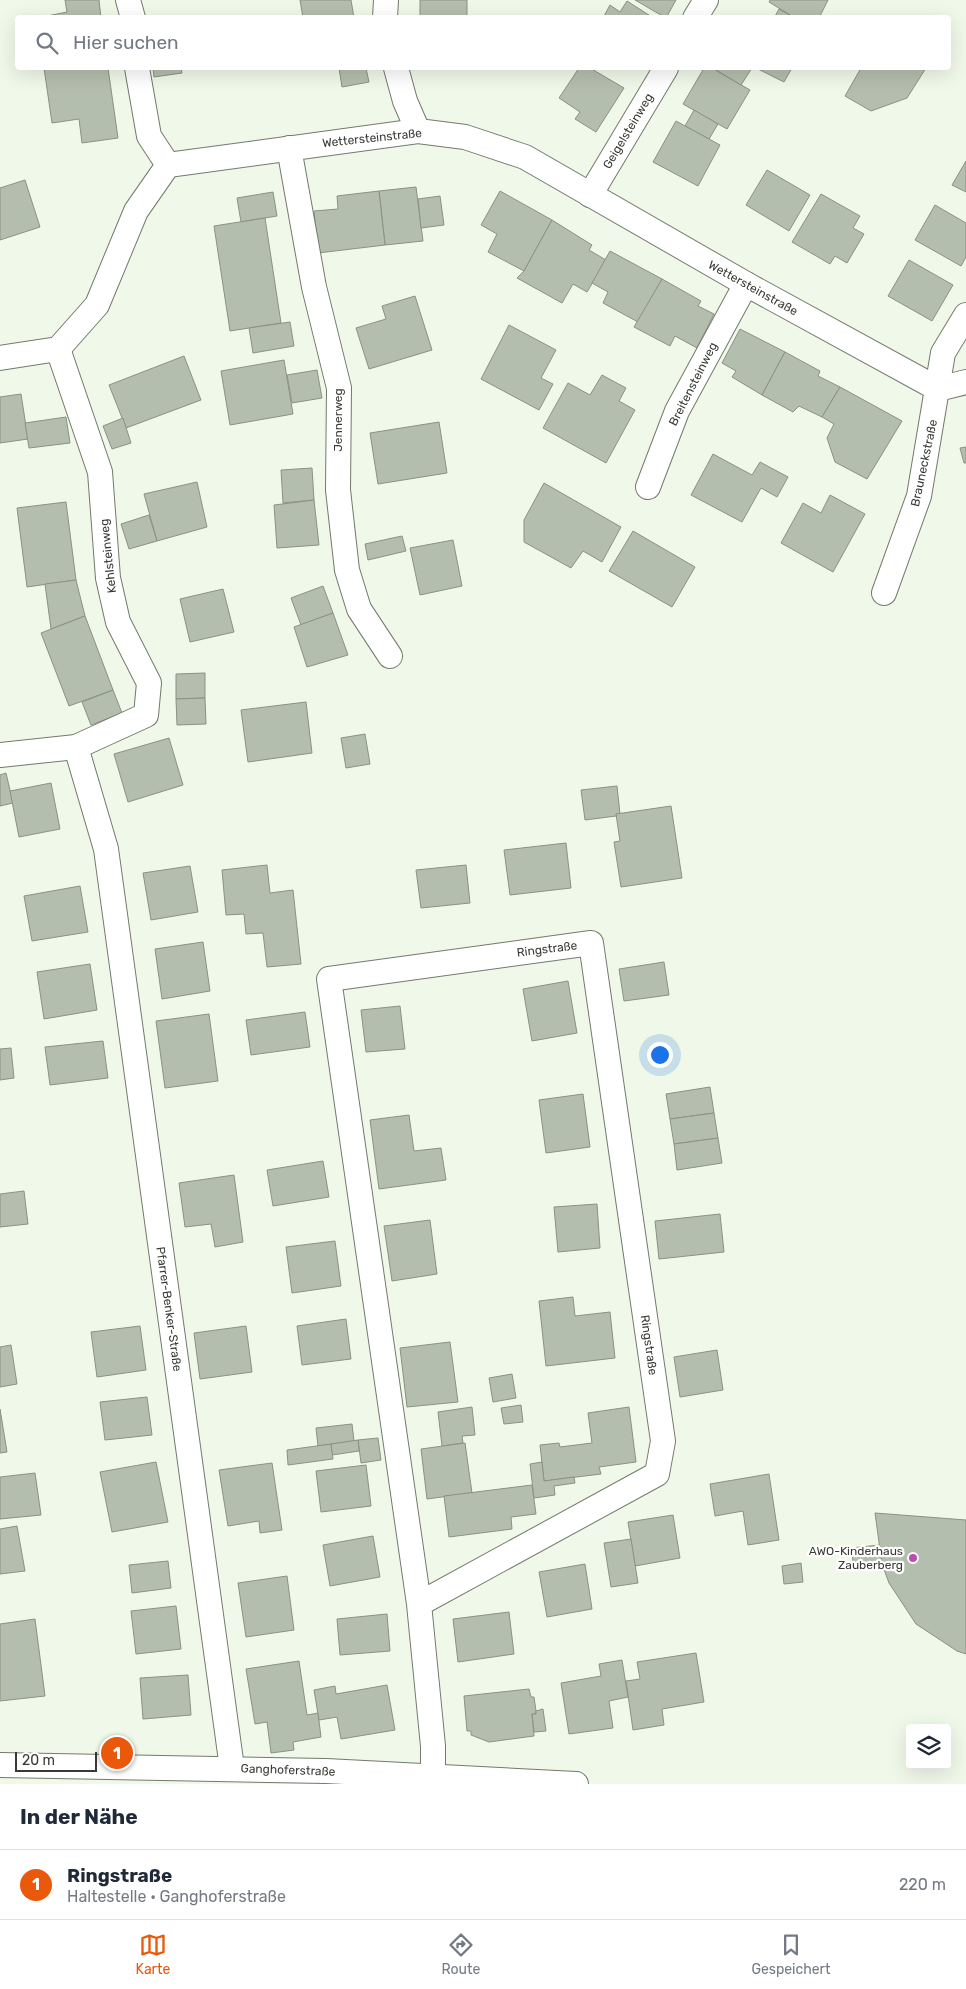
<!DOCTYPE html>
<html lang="de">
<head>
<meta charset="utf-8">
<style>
	body { margin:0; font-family:Rubik,sans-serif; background:#f6f6f7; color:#1f2937 }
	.controls { position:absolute; right:15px; bottom:15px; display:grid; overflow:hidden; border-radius:5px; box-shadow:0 5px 20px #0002 }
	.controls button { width:45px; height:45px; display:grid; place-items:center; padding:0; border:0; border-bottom:1px solid #e0e1e3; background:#fff; color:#1f2937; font:25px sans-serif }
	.scale { position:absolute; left:15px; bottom:12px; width:82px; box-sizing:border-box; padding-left:5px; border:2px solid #383b35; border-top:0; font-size:14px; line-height:18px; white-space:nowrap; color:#383b35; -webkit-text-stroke:4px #fff; paint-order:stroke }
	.you { position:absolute; left:659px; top:1054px; width:18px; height:18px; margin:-12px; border:4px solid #fff; border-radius:50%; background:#1a73e8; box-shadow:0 0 0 8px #1a73e833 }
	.badge { display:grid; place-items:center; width:32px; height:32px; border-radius:50%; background:#ea580c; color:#fff; font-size:16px; font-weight:700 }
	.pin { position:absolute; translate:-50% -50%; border:2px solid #fff; box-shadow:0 1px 5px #0006 }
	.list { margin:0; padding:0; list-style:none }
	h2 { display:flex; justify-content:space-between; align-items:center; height:65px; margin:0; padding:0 20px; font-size:21px }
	h2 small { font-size:16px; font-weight:400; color:#747a83 }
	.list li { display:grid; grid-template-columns:32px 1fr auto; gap:15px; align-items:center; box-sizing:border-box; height:70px; padding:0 20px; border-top:1px solid #e0e1e3 }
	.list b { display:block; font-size:19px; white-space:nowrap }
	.list p { margin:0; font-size:16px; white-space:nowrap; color:#747a83 }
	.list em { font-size:16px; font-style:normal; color:#747a83 }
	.icon { flex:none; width:28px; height:28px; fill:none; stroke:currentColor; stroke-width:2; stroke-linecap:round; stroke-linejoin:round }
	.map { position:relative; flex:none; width:966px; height:1784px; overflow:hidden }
	.search { position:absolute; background:#fff; box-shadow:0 5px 20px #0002; left:15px; right:15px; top:15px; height:55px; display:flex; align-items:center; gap:12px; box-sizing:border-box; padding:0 18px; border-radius:5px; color:#747a83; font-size:19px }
	.sheet { height:135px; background:#fff }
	nav { display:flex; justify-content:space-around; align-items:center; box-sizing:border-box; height:70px; border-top:1px solid #e0e1e3; background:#fff; font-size:14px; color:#747a83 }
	nav a { display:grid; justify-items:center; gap:2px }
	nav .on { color:#ea580c }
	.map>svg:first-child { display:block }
	.building { fill:#b4beae; stroke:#899283 }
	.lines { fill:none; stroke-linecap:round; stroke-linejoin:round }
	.minor-casing { stroke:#717a6c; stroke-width:26 }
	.minor { stroke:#fff; stroke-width:24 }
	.poi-dot { fill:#bc4eac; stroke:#fff; stroke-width:2 }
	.labels { text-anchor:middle; stroke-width:4.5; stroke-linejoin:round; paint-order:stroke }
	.street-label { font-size:12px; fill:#383b35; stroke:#fff }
	.poi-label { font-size:12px; fill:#383b35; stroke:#fff; text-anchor:end }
</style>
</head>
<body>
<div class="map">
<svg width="966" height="1784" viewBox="0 0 966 1784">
	<rect width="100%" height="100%" fill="#f0f9e9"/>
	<g class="building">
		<polygon points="65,0 99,0 101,18 37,18 67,12"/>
		<polygon points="300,0 351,0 354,18 303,18"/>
		<rect x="420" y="0" width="47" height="18"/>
		<polygon points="635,0 676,0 666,18"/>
		<polygon points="770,0 828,0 819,18 795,18 769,2"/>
		<polygon points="627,1 652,17 603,18 610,5 620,12"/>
		<polygon points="779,9 795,18 774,18"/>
		<polygon points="44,68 108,68 118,138 82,143 79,119 52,123"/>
		<polygon points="153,68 181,68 182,73 154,77"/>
		<polygon points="339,68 366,68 369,82 342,87"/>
		<polygon points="579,68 590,68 624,88 596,132 575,119 580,112 559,98"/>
		<polygon points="704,68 712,68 750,90 727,129 683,104"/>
		<polygon points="718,68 752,68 741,85 716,70"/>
		<polygon points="756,68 792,68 784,82"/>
		<polygon points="861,68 926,68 907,98 871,111 845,96"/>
		<polygon points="694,110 718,124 709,139 685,126"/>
		<polygon points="676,121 720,145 698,186 653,162"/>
		<polygon points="966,161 966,192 952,185"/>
		<polygon points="767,170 810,195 789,231 746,205"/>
		<polygon points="25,180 40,227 0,240 0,188"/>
		<polygon points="416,187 423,241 385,245 379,191"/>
		<polygon points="379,191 385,245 318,253 314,211 338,209 337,196"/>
		<polygon points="500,191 552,220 524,271 488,252 497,234 481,225"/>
		<polygon points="273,192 277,216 241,222 237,198"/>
		<polygon points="821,194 860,216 853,228 864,234 847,263 835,256 830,264 792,242"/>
		<polygon points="440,196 444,225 421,228 418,199"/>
		<polygon points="935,205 966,223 966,257 961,266 915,240"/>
		<polygon points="265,218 281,323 230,331 214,226"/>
		<polygon points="552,220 592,245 589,250 606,260 587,292 573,284 562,303 517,278 524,271"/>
		<polygon points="610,251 662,279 638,322 603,303 608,292 592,283"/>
		<polygon points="909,260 953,285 932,321 888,296"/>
		<polygon points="662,279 701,301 698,306 714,314 697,348 675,336 670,346 634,327"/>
		<polygon points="415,296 432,350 369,369 356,328 386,319 382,306"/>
		<polygon points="290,322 294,346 253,353 249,328"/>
		<polygon points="509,325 556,350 541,378 553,384 539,410 481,379"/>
		<polygon points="740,329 785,352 762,395 732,377 736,371 722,363"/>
		<polygon points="785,352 820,371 818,376 840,387 822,417 799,406 793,412 762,395"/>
		<polygon points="184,356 201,400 126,428 109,385"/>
		<polygon points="284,360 293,414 230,425 221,371"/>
		<polygon points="317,370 322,398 292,403 287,375"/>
		<polygon points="602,375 626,388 619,401 635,410 606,463 543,428 568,383 590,395"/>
		<polygon points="840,387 902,421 867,479 835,462 827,438 834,424 822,417"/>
		<polygon points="21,394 28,439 0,443 0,397"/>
		<polygon points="66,417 70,443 29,448 25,423"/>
		<polygon points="123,418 131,443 112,449 103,426"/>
		<polygon points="439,422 447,473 378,484 370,433"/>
		<polygon points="966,447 966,463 964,463 960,448"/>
		<polygon points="713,454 752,475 760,462 788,477 777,497 761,488 742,522 691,495"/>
		<polygon points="312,468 314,500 283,503 281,470"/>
		<polygon points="197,482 207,527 157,541 144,494"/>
		<polygon points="544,483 621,527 602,562 583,551 571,568 524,542 524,520"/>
		<polygon points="830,495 865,514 833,572 781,543 803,503 821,513"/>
		<polygon points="314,500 319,545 277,548 274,505"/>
		<polygon points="66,502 76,580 27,587 17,508"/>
		<polygon points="149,515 157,541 129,549 121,524"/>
		<polygon points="633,531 695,567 672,607 609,571"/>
		<polygon points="402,536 406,551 368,560 365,544"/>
		<polygon points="453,540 462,586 420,595 410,548"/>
		<polygon points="76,580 85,616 51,629 45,584"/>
		<polygon points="323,586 333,613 301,625 291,598"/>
		<polygon points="223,589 234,632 190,642 180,599"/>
		<polygon points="333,613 348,655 307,667 294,627"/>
		<polygon points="85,616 113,690 69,706 41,633"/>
		<polygon points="205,673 205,698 176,699 176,674"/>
		<polygon points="113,690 122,713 91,725 82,702"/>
		<polygon points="205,698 206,724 177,725 176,699"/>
		<polygon points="306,702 312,753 248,762 241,710"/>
		<polygon points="365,734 370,764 346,768 341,738"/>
		<polygon points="169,738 183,785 128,802 114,754"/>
		<polygon points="6,773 13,803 0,806 0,775"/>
		<polygon points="51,783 60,829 19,837 10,791"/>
		<polygon points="617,786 620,814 616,816 585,820 581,790"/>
		<polygon points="671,806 682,878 621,887 614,842 620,841 616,814"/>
		<polygon points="566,843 571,888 510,895 504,850"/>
		<polygon points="267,865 270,893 293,890 301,964 267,967 263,933 246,934 244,914 226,915 222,870"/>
		<polygon points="466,865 470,903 421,908 416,870"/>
		<polygon points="190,866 198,912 151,920 143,873"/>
		<polygon points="80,886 88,932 32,941 24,896"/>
		<polygon points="203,942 210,991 162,999 155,949"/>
		<polygon points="664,962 669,995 624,1001 619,969"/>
		<polygon points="90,964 97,1010 44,1019 37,972"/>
		<polygon points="568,981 577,1033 532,1041 523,989"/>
		<polygon points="400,1006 405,1049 366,1052 361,1010"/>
		<polygon points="305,1012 310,1047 251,1055 246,1020"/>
		<polygon points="209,1014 218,1081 165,1088 156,1021"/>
		<polygon points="103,1041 108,1078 50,1085 45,1047"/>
		<polygon points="11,1048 14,1078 0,1080 0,1049"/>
		<polygon points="710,1087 714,1113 670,1119 666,1094"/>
		<polygon points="583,1094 590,1147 546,1153 539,1100"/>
		<polygon points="714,1113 718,1138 674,1144 670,1119"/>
		<polygon points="409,1115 414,1151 441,1148 446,1180 379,1189 370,1120"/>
		<polygon points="718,1138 722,1163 677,1170 674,1144"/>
		<polygon points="323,1161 329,1197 273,1206 267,1170"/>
		<polygon points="234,1175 243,1242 215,1247 211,1224 185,1227 179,1183"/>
		<polygon points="24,1191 28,1224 0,1227 0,1194"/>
		<polygon points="597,1204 600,1248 558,1252 554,1207"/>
		<polygon points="720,1214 724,1252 659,1259 655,1221"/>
		<polygon points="430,1220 437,1274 392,1281 384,1226"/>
		<polygon points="335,1241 341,1286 292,1293 286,1247"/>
		<polygon points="573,1297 575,1316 610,1312 615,1358 546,1366 539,1301"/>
		<polygon points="346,1319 351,1359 302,1365 297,1326"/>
		<polygon points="140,1326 146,1370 97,1377 91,1332"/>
		<polygon points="246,1326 252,1372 200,1379 194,1333"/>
		<polygon points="450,1342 458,1402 407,1407 400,1348"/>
		<polygon points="11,1345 17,1384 0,1387 0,1347"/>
		<polygon points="717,1350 723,1390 680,1397 674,1357"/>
		<polygon points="512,1374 516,1398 493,1402 489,1378"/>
		<polygon points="147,1397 152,1435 105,1440 100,1402"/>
		<polygon points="521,1405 523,1422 504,1424 501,1408"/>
		<polygon points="472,1407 475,1435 462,1436 463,1443 442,1446 438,1412"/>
		<polygon points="629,1407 636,1462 599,1467 601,1474 544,1481 540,1445 559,1443 560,1447 592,1443 588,1413"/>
		<polygon points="0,1409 7,1452 0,1453"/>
		<polygon points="352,1424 354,1441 318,1446 316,1428"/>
		<polygon points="378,1438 381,1460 361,1463 358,1440"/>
		<polygon points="358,1440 359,1451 332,1455 331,1444"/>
		<polygon points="465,1443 472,1493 427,1499 421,1449"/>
		<polygon points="331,1444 333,1459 288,1465 287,1450"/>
		<polygon points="156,1462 168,1522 112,1532 100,1472"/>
		<polygon points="542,1462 544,1481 574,1477 575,1483 554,1486 555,1495 534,1498 530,1464"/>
		<polygon points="272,1463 282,1530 260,1533 259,1521 228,1526 219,1470"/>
		<polygon points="366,1465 371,1506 321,1512 316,1471"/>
		<polygon points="35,1473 41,1515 0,1519 0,1477"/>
		<polygon points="769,1474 779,1540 748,1545 743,1511 715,1516 710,1484"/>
		<polygon points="532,1485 536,1514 511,1517 512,1529 449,1537 444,1496"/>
		<polygon points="875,1513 966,1520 966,1654 957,1651 916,1624 889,1583 882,1564"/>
		<polygon points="673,1515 680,1558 635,1566 628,1522"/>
		<polygon points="17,1526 25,1571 0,1574 0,1529"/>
		<polygon points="373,1536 380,1577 330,1586 323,1545"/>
		<polygon points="631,1539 638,1583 611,1587 604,1543"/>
		<polygon points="879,1545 882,1564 854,1567 851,1548"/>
		<polygon points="168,1561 171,1588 132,1593 129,1565"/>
		<polygon points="801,1563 803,1582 784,1584 782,1566"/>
		<polygon points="585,1564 592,1609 547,1617 539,1572"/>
		<polygon points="287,1576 294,1630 246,1637 238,1583"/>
		<polygon points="176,1606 181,1649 136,1654 131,1611"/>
		<polygon points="509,1612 514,1654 458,1662 453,1619"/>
		<polygon points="387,1614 390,1651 340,1655 337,1619"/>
		<polygon points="35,1619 45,1696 0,1701 0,1624"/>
		<polygon points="696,1653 704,1702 662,1709 664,1725 633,1730 626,1681 640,1679 637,1662"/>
		<polygon points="622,1660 628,1697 609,1701 613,1728 569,1734 561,1683 601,1676 599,1664"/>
		<polygon points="299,1661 307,1715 318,1713 321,1737 293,1742 294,1750 271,1753 267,1722 255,1724 246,1669"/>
		<polygon points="188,1675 191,1715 143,1719 140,1678"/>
		<polygon points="387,1685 395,1730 341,1739 337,1717 319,1720 314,1690 335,1686 336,1694"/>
		<polygon points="529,1689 531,1697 534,1697 536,1711 536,1714 532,1714 534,1736 489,1742 471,1735 471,1731 467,1731 464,1696"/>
		<polygon points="543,1709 546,1731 534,1732 532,1714 536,1714 536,1711"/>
	</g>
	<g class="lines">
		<g class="minor-casing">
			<g id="minor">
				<polyline points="128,0 133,18"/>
				<polyline points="385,18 386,0"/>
				<polyline points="695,18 706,0"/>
				<polyline points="137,68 149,136 168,165"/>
				<polyline points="396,68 405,101 418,131"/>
				<polyline points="289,148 314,287 339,388 338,490 347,570 359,609 390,656"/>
				<polyline points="590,195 666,68"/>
				<polyline points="0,358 58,349 97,305 136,211 168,165 418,131 465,137 525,157 746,284 938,389 966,382"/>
				<polyline points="648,487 677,411 746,284"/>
				<polyline points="884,593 919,496 943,353 966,315"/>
				<polyline points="76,747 106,849 232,1768"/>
				<polyline points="0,755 76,747 146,715 149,683 118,622 108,578 100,472 58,349"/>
				<polyline points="419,1604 657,1474 663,1441 591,943 329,979 419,1604 433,1746 433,1777"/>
				<polyline points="0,1765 326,1771 576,1784"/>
			</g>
		</g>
		<use href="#minor" class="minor"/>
	</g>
	<circle class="poi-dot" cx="913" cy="1558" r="5"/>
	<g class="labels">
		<g class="street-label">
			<text transform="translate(628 131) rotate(-59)" y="4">Geigelsteinweg</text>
			<text transform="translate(372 138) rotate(-6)" y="4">Wettersteinstraße</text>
			<text transform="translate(753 288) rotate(29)" y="4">Wettersteinstraße</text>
			<text transform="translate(693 384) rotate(-63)" y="4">Breitensteinweg</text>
			<text transform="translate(338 420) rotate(-90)" y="4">Jennerweg</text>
			<text transform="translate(924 463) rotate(-78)" y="4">Brauneckstraße</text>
			<text transform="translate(108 556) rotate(-96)" y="4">Kehlsteinweg</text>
			<text transform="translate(547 949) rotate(-7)" y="4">Ringstraße</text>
			<text transform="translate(169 1309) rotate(82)" y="4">Pfarrer-Benker-Straße</text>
			<text transform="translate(649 1345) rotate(82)" y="4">Ringstraße</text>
			<text transform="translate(288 1770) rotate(2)" y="4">Ganghoferstraße</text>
		</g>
		<g class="poi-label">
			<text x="903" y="1555">AWO-Kinderhaus<tspan x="903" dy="14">Zauberberg</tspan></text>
		</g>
	</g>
</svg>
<div class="controls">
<button><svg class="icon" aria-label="layers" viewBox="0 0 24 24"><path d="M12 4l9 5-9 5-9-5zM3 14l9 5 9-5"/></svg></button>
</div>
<div class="scale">20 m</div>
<div class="you"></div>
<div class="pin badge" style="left:117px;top:1753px">1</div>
<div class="search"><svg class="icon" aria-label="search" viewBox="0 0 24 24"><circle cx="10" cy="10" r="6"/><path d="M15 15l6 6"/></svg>Hier suchen</div>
</div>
<section class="sheet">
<h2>In der Nähe<small></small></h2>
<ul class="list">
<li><span class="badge">1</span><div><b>Ringstraße</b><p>Haltestelle · Ganghoferstraße</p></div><em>220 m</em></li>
</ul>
</section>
<nav>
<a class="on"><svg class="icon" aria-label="map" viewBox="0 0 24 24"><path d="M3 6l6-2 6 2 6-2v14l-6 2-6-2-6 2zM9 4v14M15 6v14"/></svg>Karte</a>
<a><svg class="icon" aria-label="directions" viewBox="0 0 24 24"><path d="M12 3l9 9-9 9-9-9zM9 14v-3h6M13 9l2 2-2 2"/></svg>Route</a>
<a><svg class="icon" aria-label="saved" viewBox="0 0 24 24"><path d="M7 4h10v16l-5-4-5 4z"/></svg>Gespeichert</a>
</nav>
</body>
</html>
